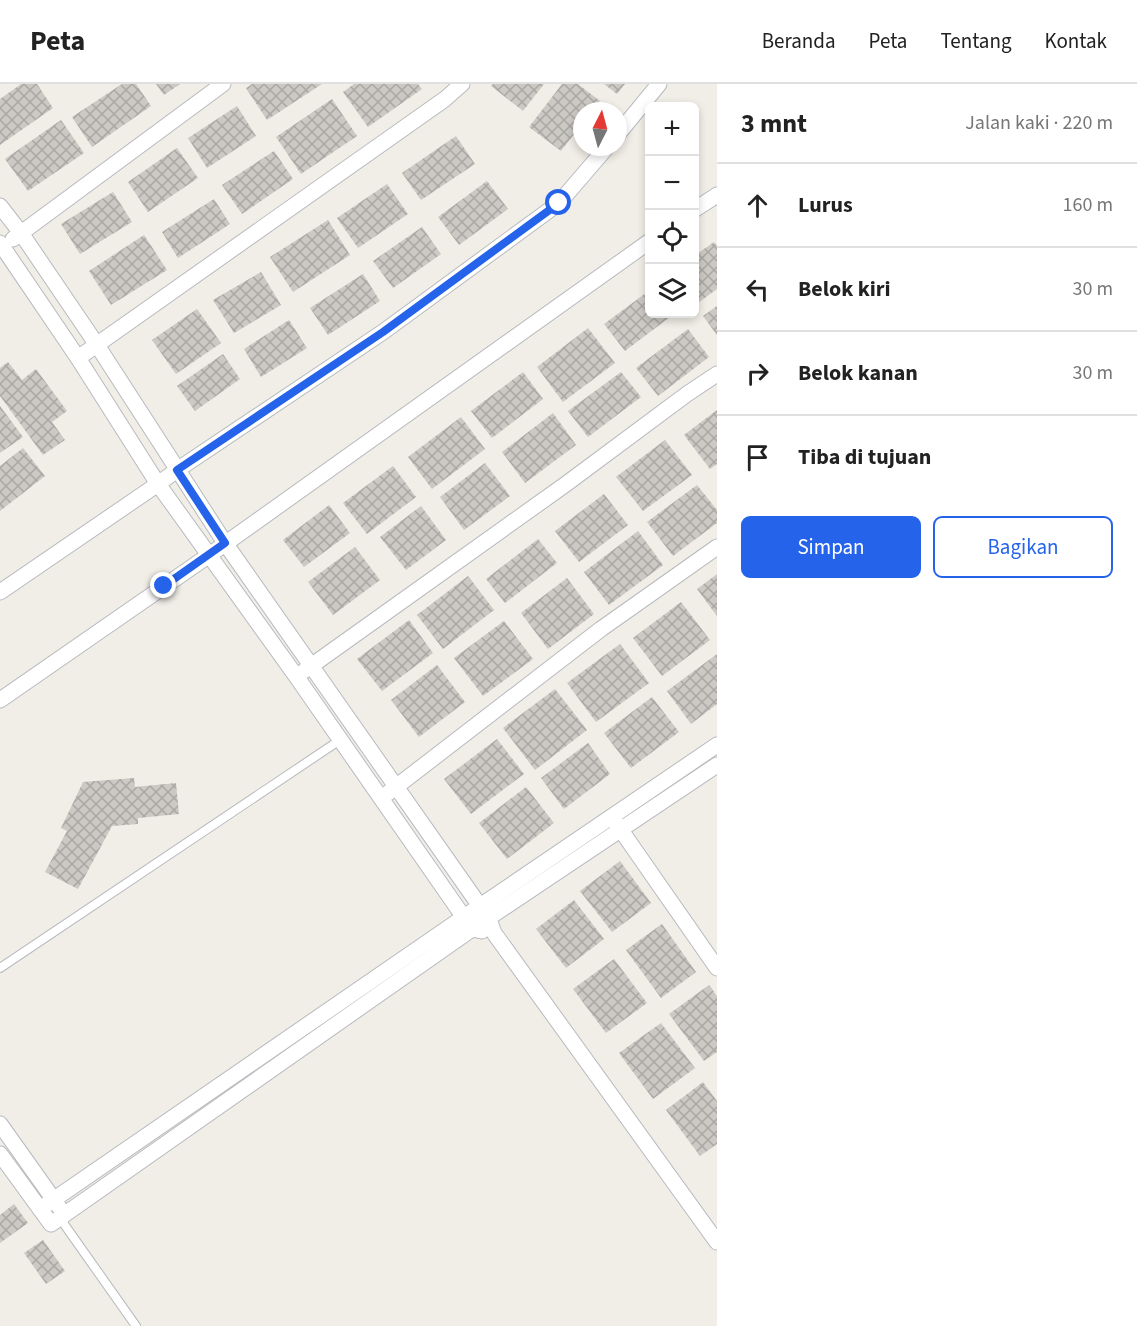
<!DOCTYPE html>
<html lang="id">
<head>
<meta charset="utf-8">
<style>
	body { margin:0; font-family:"Source Sans 3",sans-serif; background:#f6f6f6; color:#222 }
	.controls { position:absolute; right:18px; top:18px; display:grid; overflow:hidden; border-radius:9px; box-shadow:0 3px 9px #0003 }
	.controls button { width:54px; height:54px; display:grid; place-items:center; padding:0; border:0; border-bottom:2px solid #e0e0e0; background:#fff; color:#222; font:30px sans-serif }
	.compass { position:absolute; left:573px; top:18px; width:54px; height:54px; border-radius:50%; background:#fff; box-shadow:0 3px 9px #0003; rotate:6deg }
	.stop { position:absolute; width:18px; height:18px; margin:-14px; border:4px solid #2563eb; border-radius:50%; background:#fff }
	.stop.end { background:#2563eb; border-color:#fff; box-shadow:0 2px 6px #0008 }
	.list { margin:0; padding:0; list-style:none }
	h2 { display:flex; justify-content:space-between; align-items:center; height:78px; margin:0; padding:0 24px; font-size:26px }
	h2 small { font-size:20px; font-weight:400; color:#767676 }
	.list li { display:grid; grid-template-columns:39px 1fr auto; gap:18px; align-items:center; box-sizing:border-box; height:84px; padding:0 24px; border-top:2px solid #e0e0e0 }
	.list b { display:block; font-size:22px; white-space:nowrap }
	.list em { font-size:20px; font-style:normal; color:#767676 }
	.actions { display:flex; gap:12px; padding:18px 24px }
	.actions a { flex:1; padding:14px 0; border:2px solid #2563eb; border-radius:9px; text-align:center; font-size:21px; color:#2563eb }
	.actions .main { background:#2563eb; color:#fff }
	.icon { flex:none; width:33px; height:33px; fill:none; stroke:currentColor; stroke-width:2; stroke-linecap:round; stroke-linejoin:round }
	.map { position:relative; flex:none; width:717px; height:1242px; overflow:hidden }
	header { display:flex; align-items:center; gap:36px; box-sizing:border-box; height:84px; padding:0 30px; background:#fff; border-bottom:2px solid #e0e0e0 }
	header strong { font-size:28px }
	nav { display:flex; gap:33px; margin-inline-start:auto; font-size:21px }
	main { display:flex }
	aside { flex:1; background:#fff }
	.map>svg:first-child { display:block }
	.building { fill:url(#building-cross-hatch) }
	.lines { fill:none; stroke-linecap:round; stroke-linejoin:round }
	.service-casing { stroke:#b7babe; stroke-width:10 }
	.minor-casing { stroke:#b7babe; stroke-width:17 }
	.service { stroke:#fff; stroke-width:8 }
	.minor { stroke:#fff; stroke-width:15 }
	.route { stroke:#2563eb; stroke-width:8 }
</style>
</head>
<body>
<header>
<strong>Peta</strong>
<nav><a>Beranda</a><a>Peta</a><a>Tentang</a><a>Kontak</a></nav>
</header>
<main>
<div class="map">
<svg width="717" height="1242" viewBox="0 0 717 1242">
	<defs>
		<pattern id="building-cross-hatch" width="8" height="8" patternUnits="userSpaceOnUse" patternTransform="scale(1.5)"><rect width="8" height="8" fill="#ccc9c4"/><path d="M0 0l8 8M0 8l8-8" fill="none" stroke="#a9a7a3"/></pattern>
	</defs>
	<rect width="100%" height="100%" fill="#f1eee7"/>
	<g class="building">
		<polygon points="21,0 37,0 53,24 0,61 0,15"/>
		<polygon points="122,0 136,0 151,22 92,63 72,33"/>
		<polygon points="156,0 180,0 164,11"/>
		<polygon points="252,0 322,0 267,36 246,4"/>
		<polygon points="354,0 418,0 422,5 368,43 343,8"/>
		<polygon points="493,0 544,0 523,27 491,2"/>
		<polygon points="562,0 578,0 600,17 592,27 582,27 582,40 561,67 529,43"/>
		<polygon points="604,0 625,0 617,10"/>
		<polygon points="332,15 357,52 301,90 276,53"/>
		<polygon points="237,22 256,52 207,84 188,54"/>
		<polygon points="61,36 84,69 28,107 5,75"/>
		<polygon points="456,52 475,80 421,116 402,89"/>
		<polygon points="177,64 198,94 148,128 128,98"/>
		<polygon points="274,67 293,95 242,130 222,101"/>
		<polygon points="487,97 508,125 459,161 438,133"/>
		<polygon points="387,100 408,130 358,164 337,134"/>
		<polygon points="113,108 132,138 80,170 61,140"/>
		<polygon points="214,115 230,140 178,174 162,148"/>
		<polygon points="328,136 350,171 293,208 270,173"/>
		<polygon points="422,143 441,170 393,204 373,177"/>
		<polygon points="144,151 167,186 111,221 89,187"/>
		<polygon points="714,158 717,162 717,205 694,222 694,172"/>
		<polygon points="261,188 281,221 234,249 213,216"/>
		<polygon points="363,190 380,217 328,251 310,224"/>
		<polygon points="650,206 650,230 674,230 625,267 604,240"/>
		<polygon points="717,222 717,251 703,232"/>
		<polygon points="197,225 221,259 176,290 152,256"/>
		<polygon points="289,236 307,264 261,293 244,265"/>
		<polygon points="588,244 615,279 563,318 537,283"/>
		<polygon points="688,245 709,273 658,312 636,284"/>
		<polygon points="223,270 240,295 195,327 177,302"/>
		<polygon points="8,278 22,296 36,285 67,327 52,338 65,356 43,371 0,312 0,284"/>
		<polygon points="523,288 543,315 492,354 471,327"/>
		<polygon points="621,288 641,313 588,353 568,327"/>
		<polygon points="0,322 23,353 0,369"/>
		<polygon points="717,326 717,380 710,385 684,351"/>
		<polygon points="553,329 576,361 525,399 502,368"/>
		<polygon points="461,333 485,365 432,405 408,373"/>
		<polygon points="665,356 692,391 643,427 616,393"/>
		<polygon points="23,364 45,392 0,427 0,382"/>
		<polygon points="485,379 510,412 464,446 440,413"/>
		<polygon points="393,382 416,413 367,450 343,419"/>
		<polygon points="697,401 717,426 717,439 673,472 647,438"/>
		<polygon points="604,410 628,441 579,478 555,447"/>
		<polygon points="329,421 350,449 304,483 283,456"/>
		<polygon points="421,422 446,456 406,486 380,453"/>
		<polygon points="638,447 663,481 609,521 584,488"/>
		<polygon points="538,455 557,479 505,519 486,495"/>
		<polygon points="355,463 380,496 333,531 308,498"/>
		<polygon points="717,490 717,532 697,505"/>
		<polygon points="468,492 494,526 443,565 417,531"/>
		<polygon points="567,494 594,530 548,565 521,529"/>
		<polygon points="681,518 710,556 662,592 633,554"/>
		<polygon points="409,536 433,569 382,607 357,575"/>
		<polygon points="504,537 533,575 483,612 454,574"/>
		<polygon points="620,560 649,599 596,638 567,599"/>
		<polygon points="717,570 717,620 691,640 667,607"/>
		<polygon points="437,581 465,618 419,653 391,616"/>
		<polygon points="555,605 587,646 535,686 503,644"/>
		<polygon points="652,613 679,648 631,684 604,649"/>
		<polygon points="497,655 524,690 471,730 444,695"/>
		<polygon points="588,659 610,690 564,725 541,694"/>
		<polygon points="134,694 135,703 176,699 179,730 138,734 138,740 112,742 78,805 45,788 67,747 61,744 83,698"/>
		<polygon points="526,703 554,739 507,775 479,739"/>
		<polygon points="620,777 651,819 612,848 580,807"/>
		<polygon points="574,816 604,855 566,884 536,845"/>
		<polygon points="662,840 696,888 661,914 626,866"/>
		<polygon points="614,875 647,919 606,949 573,905"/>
		<polygon points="709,901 717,912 717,968 704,977 669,930"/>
		<polygon points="661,939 695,984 653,1015 619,969"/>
		<polygon points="703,998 717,1017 717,1060 700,1072 666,1026"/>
		<polygon points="14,1120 28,1139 0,1159 0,1131"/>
		<polygon points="43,1156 65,1187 46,1200 24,1169"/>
	</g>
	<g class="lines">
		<g class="service-casing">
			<g id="service">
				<polyline points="0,884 340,656"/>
				<polyline points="64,1132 64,1140 136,1242"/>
			</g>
		</g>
		<g class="minor-casing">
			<g id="minor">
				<polyline points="618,50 659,0"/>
				<polyline points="0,122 21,149 97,261 225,459 489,835 494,849 717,1158"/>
				<polyline points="694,126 717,111"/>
				<polyline points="13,155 223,0"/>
				<polyline points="0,159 78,274 158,400 296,592 472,845 482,847"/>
				<polyline points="78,274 445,15 462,0"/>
				<polyline points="0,508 158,400 177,386 383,248 559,119 607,63"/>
				<polyline points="304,587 566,400 687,310 717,290"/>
				<polyline points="0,616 208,472 650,157"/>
				<polyline points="388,709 601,545 717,463"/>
				<polyline points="616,739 717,884"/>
				<polyline points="0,1040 59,1123"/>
				<polyline points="0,1070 51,1140 472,845 717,681"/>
				<polyline points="40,1125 464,833 717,661"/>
			</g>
		</g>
		<use href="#service" class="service"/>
		<use href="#minor" class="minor"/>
	</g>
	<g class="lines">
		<polyline class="route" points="164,502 225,459 177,386 383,248 559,119"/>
	</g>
</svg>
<div class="controls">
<button>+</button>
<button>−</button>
<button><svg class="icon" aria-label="locate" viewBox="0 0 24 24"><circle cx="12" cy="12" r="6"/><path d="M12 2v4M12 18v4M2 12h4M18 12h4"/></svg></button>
<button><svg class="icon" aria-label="layers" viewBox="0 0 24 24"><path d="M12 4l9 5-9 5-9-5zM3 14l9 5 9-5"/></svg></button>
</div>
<svg class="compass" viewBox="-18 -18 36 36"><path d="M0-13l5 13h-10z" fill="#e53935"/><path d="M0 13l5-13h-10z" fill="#767676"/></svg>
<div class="stop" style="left:559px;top:119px"></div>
<div class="stop end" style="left:164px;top:502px"></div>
</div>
<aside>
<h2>3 mnt<small>Jalan kaki · 220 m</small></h2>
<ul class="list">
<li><svg class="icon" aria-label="ahead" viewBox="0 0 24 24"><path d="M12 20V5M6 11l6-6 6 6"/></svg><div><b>Lurus</b></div><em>160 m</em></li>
<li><svg class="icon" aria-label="left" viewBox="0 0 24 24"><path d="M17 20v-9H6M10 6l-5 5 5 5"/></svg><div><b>Belok kiri</b></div><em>30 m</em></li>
<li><svg class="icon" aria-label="right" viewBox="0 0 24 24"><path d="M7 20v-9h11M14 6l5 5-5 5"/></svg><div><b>Belok kanan</b></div><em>30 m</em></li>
<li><svg class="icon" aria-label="arrive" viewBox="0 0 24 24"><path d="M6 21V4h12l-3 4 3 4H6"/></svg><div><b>Tiba di tujuan</b></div></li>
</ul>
<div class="actions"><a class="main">Simpan</a><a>Bagikan</a></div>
</aside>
</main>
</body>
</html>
